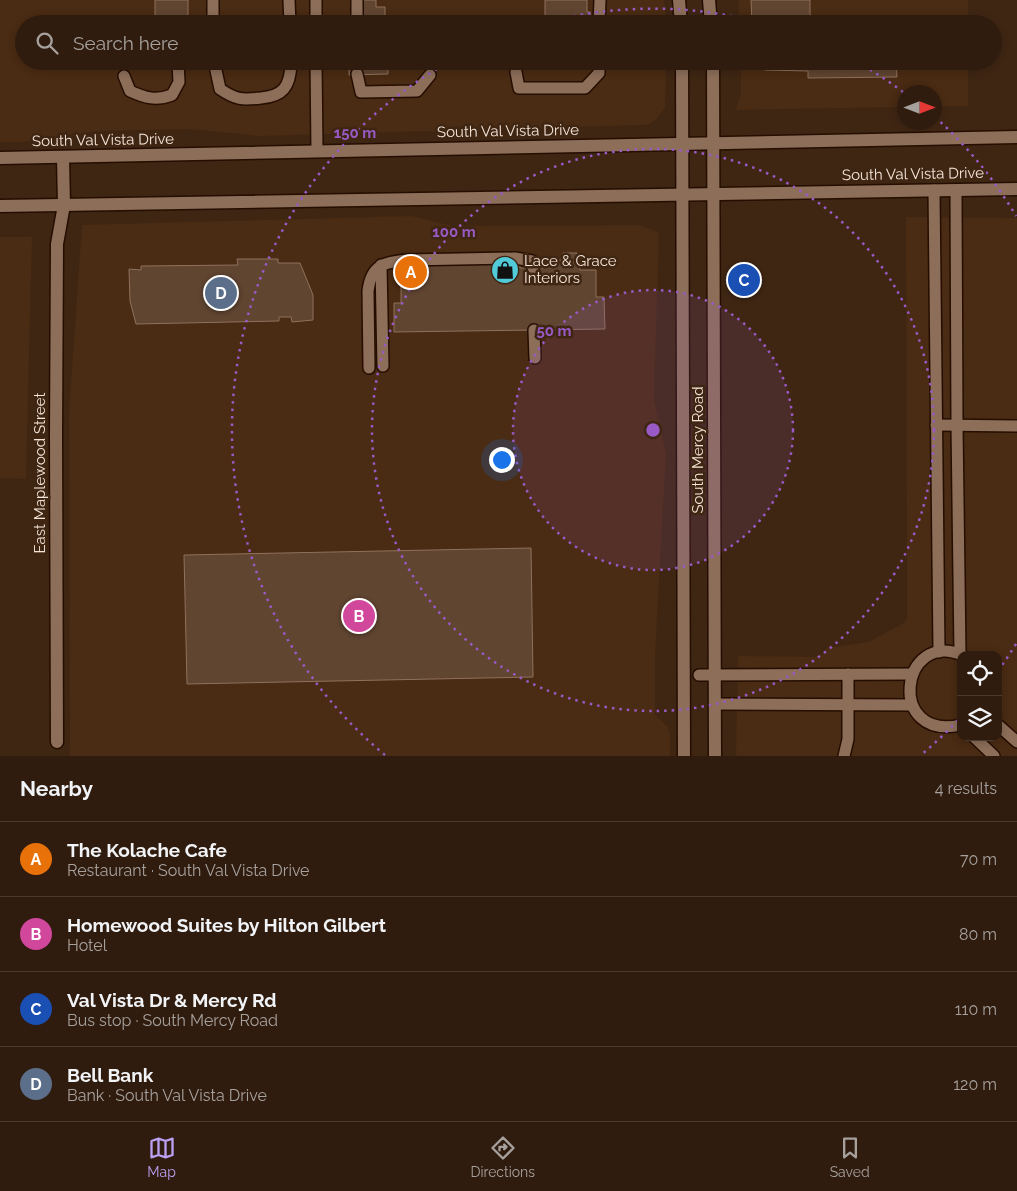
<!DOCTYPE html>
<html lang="en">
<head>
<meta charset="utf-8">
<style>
	body { margin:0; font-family:Raleway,sans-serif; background:#3b291c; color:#f1f3f6 }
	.controls { position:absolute; right:15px; bottom:15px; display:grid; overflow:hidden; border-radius:10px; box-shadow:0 2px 8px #0003 }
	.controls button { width:45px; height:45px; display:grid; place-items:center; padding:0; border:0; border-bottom:1px solid #4a3a2e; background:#2f1c0e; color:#f1f3f6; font:25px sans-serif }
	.compass { position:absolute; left:897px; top:85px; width:45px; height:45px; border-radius:50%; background:#2f1c0e; box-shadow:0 2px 8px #0003; rotate:90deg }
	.you { position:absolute; left:501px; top:459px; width:18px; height:18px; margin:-12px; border:4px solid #fff; border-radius:50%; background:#1a73e8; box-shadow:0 0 0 8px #1a73e833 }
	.badge { display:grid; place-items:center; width:32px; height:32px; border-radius:50%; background:#bca0f2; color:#fff; font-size:16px; font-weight:700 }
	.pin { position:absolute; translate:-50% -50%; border:2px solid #fff; box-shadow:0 1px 5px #0006 }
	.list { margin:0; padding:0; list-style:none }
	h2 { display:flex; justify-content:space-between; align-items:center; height:65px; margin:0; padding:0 20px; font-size:21px }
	h2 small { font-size:16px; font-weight:400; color:#a7a19e }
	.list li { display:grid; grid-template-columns:32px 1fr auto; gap:15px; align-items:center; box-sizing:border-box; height:75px; padding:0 20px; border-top:1px solid #4a3a2e }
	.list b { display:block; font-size:19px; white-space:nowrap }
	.list p { margin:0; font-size:16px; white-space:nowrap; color:#a7a19e }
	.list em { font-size:16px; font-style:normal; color:#a7a19e }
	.icon { flex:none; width:28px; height:28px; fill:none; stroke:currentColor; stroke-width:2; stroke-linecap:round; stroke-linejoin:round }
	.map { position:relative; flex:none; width:1017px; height:756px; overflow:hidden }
	.search { position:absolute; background:#2f1c0e; box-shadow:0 2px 8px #0003; left:15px; right:15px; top:15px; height:55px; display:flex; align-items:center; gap:12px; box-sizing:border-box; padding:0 18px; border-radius:28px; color:#a7a19e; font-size:19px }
	.sheet { height:365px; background:#2f1c0e }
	nav { display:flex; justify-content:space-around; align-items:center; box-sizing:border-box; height:70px; border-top:1px solid #4a3a2e; background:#2f1c0e; font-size:14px; color:#a7a19e }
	nav a { display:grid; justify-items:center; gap:2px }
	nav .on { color:#bca0f2 }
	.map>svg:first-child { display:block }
	.built { fill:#4a2b13; fill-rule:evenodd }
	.building { fill:#604531; stroke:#8f715c }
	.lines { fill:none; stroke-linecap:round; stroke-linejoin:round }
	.lane-casing { stroke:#250e00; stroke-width:14 }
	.street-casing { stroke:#250e00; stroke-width:15 }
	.secondary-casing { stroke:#250e00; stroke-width:15 }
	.lane { stroke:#8c6e59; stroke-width:11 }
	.street { stroke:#8c6e59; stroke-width:12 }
	.secondary { stroke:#8c6e59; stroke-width:12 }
	.ring { fill:none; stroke:#995ac5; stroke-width:2.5; stroke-dasharray:2.5 5 }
	.labels { text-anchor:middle; stroke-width:5; stroke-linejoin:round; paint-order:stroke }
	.street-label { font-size:15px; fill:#f4e3d7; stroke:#3f2613 }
	.poi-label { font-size:15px; fill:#f4e3d7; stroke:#3f2613; text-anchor:start }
	.centre { fill:#995ac5; stroke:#3f2613; stroke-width:2.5 }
	.ring-label { font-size:15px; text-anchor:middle; font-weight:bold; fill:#995ac5; stroke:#3f2613; stroke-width:5; stroke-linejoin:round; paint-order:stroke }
</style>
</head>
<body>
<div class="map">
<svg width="1017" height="756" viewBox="0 0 1017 756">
	<rect width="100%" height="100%" fill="#3f2613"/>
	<g class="built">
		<polygon points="0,0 664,0 666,24 24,24 24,61 666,61 665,107 656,120 650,124 645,125 260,136 189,129 98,131 22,142 0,142"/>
		<polygon points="738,0 968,0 968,24 740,24"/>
		<polygon points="741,61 968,61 968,106 935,106 934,92 904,92 904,107 736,110 741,92"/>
		<polygon points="412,216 453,226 641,225 659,233 654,399 666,454 655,654 655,715 668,727 670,735 670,756 70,756 69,412 82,225"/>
		<path d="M906,217L1017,218V756H736L738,656L815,657L823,653L827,648L868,642L904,623L907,617ZM961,655H998V737H961Z"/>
		<polygon points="0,237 32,237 26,479 0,478"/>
	</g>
	<g class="building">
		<rect x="155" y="0" width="33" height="24"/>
		<polygon points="362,0 376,0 376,7 385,7 385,18 388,18 388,24 348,24 348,20 362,20"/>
		<polygon points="545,0 587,0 587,12 590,12 590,23 545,24"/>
		<polygon points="751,0 810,0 810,14 814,19 896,18 896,24 759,24 752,23"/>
		<rect x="250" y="22" width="35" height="2"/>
		<polygon points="250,61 305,61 305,64 250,65"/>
		<polygon points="349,61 388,61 388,74 349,75"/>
		<rect x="552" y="61" width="20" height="3"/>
		<polygon points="757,61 896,61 897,77 808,78 808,71 765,70 761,68"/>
		<polygon points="563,253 577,253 577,255 580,255 580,270 596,270 596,297 604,297 605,329 394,332 394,303 401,303 401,271 404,270 404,262 520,261 520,268 543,268 543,260 563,260"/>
		<polygon points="237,259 278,259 278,263 300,263 313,295 313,320 292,322 291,317 279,317 279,321 136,324 130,301 129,269 141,270 141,266 238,265"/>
		<rect x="742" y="277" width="5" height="11"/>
		<polygon points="531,548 533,677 187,684 184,555"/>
	</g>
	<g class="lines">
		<g class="lane-casing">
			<g id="lane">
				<polyline points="213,0 213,24"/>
				<polyline points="289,0 290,24"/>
				<polyline points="316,0 316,24"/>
				<polyline points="357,20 357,0"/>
				<polyline points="599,24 600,0"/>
				<path d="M214,61L220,89C236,100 242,100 261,98C283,96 290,87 291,64"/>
				<polyline points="316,61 317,151"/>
				<polyline points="516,72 519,88 585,88 599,73 599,61"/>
				<polyline points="357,74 361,92 417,91 430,75"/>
				<path d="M124,76L130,91C145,98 156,101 172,95L179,82L178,62"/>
				<polyline points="934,190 939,652"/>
				<polyline points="956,190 957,425 960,654"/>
				<polyline points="381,265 383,366"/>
				<polyline points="534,330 535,358"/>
				<path d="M369,368L368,291C371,265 384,262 407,260L515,258L532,261L533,268"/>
				<polyline points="936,425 1017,426"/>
				<polyline points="699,675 912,674"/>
				<polyline points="715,704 912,705"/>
				<path d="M961,725C886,742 900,629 962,655"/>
				<polyline points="998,725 1017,742"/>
				<polyline points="974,737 994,756"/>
				<polyline points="844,756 848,739 848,674"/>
			</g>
		</g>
		<g class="street-casing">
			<polyline id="street" points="57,742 56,435 57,244 64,205"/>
		</g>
		<g class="secondary-casing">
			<g id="secondary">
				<polyline points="679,0 681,24"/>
				<polyline points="709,0 711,24"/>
				<polyline points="682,61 684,756"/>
				<polyline points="713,61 715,756"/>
				<polyline points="63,157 64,205"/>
				<polyline points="0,158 1017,137"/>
				<polyline points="0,206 1017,189"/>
			</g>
		</g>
		<use href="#lane" class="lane"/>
		<use href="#street" class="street"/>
		<use href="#secondary" class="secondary"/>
	</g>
	<circle cx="653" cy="430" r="140" fill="#995ac5" fill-opacity=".12"/>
	<g class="ring">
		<circle cx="653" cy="430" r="140"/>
		<circle cx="653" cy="430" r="281"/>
		<path d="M1016 644A421 421 0 0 1 1000 668M958 720A421 421 0 0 1 921 755M385 755A421 421 0 0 1 449 62M544 23A421 421 0 0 1 762 23M857 62A421 421 0 0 1 903 92M935 117A421 421 0 0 1 1016 216"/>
	</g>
	<defs>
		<g id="shop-disc" transform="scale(1.4375)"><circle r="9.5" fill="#52cbd9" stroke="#3f2613"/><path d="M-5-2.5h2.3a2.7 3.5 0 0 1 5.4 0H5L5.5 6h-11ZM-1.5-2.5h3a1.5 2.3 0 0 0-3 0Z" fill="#111"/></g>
	</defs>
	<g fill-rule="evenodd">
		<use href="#shop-disc" x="505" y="270"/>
	</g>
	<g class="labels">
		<g class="street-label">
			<text transform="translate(508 131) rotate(-1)" y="5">South Val Vista Drive</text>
			<text transform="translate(103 140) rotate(-1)" y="5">South Val Vista Drive</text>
			<text transform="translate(913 174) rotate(-1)" y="5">South Val Vista Drive</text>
			<text transform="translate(698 450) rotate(-90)" y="5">South Mercy Road</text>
			<text transform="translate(40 473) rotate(-90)" y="5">East Maplewood Street</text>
		</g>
		<g class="poi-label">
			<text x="524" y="266">Lace &amp; Grace<tspan x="524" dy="17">Interiors</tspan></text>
		</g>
	</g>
	<circle cx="653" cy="430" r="8" class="centre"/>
	<g class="ring-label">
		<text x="355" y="138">150 m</text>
		<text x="454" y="237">100 m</text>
		<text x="554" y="336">50 m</text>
	</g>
</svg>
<div class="controls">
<button><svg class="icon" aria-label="locate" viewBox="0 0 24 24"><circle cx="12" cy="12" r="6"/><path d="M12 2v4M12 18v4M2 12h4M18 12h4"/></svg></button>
<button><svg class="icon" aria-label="layers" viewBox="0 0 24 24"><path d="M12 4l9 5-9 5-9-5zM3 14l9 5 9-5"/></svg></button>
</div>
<svg class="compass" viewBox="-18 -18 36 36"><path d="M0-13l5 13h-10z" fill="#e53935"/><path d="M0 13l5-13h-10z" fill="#a7a19e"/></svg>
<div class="you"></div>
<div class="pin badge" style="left:411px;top:272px;background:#e8710a">A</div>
<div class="pin badge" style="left:359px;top:616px;background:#d1479c">B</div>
<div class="pin badge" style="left:744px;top:280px;background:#1a4fb4">C</div>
<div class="pin badge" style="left:221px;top:293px;background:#5c6f8a">D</div>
<div class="search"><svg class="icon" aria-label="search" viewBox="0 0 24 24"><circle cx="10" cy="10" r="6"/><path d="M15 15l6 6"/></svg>Search here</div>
</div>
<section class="sheet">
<h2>Nearby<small>4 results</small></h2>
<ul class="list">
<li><span class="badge" style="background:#e8710a">A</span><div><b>The Kolache Cafe</b><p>Restaurant · South Val Vista Drive</p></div><em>70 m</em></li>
<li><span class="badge" style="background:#d1479c">B</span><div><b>Homewood Suites by Hilton Gilbert</b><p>Hotel</p></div><em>80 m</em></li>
<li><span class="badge" style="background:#1a4fb4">C</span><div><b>Val Vista Dr &amp; Mercy Rd</b><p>Bus stop · South Mercy Road</p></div><em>110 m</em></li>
<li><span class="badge" style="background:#5c6f8a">D</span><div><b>Bell Bank</b><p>Bank · South Val Vista Drive</p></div><em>120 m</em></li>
</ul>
</section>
<nav>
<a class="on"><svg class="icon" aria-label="map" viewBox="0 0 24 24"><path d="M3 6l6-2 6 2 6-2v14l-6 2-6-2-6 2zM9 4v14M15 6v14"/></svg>Map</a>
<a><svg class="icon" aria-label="directions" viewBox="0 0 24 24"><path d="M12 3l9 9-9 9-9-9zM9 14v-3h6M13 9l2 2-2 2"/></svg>Directions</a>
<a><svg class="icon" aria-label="saved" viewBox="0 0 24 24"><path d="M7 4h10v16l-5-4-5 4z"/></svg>Saved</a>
</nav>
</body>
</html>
